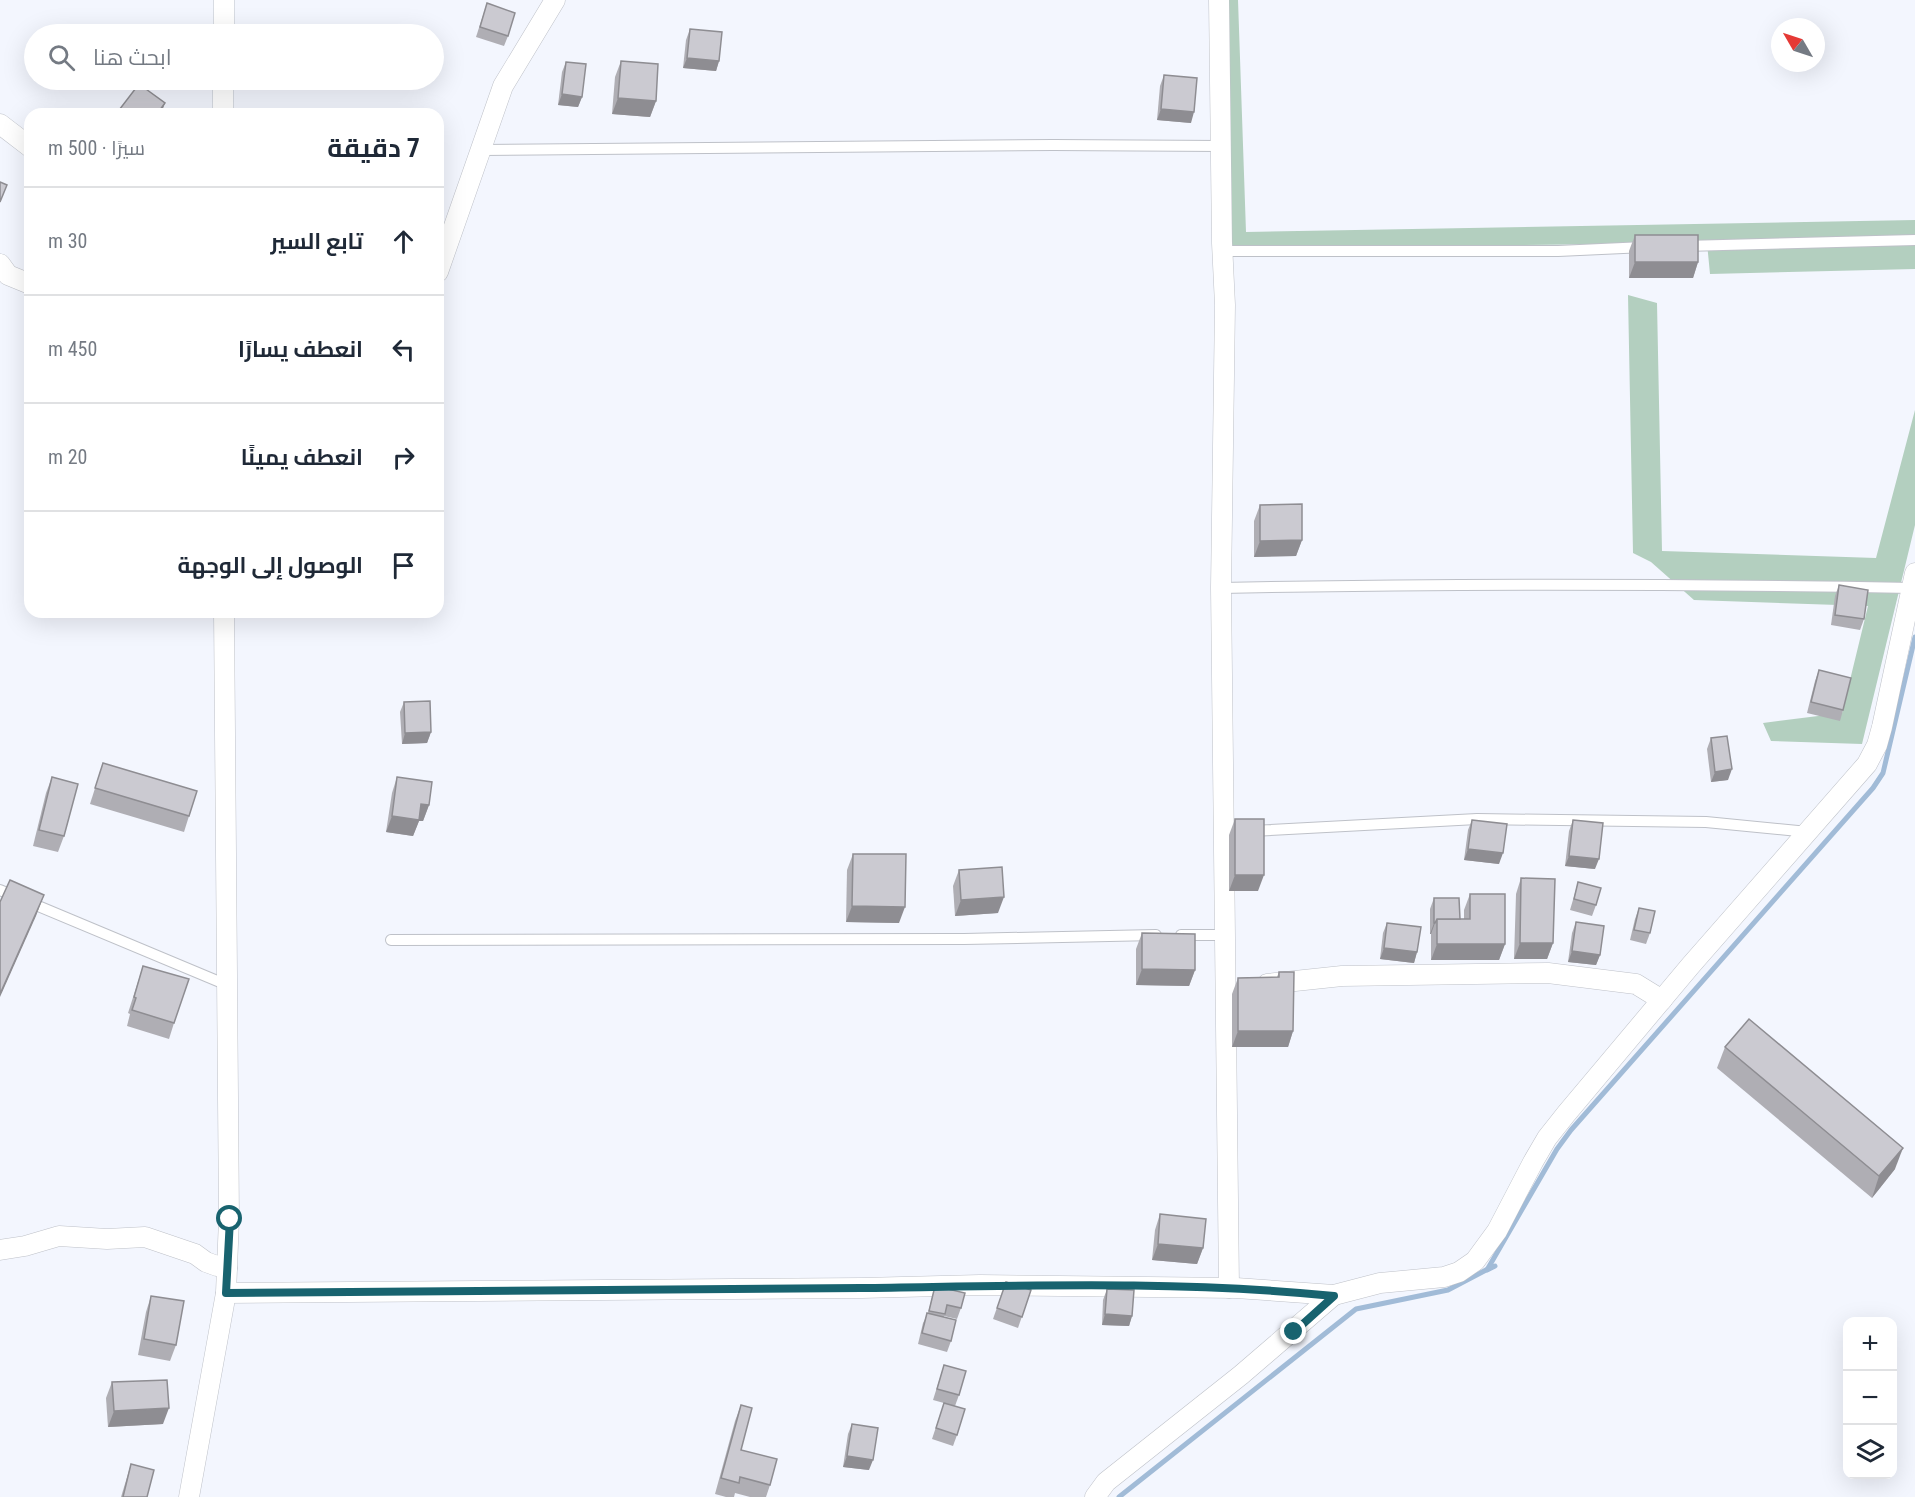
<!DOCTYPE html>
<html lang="ar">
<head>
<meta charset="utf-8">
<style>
	body { margin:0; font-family:"Roboto Condensed",Cairo,sans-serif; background:#f6f6f7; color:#1f2937; direction:rtl }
	.controls { position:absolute; right:18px; bottom:18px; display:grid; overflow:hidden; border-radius:12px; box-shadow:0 6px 24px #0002 }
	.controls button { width:54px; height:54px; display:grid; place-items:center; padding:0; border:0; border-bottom:2px solid #e0e1e3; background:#fff; color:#1f2937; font:30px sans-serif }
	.compass { position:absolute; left:1771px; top:18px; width:54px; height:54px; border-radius:50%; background:#fff; box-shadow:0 6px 24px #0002; rotate:309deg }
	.stop { position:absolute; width:18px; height:18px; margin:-14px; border:4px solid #18636f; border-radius:50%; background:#fff }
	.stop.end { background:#18636f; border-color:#fff; box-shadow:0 2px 6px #0008 }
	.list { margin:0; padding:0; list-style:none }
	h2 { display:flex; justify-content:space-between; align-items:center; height:78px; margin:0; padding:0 24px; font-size:26px }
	h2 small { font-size:20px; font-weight:400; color:#747a83 }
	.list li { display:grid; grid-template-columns:39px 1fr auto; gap:18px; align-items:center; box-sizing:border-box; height:108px; padding:0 24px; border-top:2px solid #e0e1e3 }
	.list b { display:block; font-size:22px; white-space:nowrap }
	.list em { font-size:20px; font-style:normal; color:#747a83 }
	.icon { flex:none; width:33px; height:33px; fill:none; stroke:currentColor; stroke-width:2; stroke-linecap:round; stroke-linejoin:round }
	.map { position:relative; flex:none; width:1915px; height:1497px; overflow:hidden; direction:ltr }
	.search { position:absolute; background:#fff; box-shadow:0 6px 24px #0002; left:24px; top:24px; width:420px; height:66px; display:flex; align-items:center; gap:15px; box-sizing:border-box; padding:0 21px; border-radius:33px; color:#747a83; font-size:22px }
	.panel { position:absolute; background:#fff; box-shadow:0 6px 24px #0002; left:24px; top:108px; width:420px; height:510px; border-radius:18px; direction:rtl }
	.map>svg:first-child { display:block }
	.green { fill:#b3cfbf }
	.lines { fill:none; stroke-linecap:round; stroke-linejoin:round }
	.stream { stroke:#a1bbd7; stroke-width:5 }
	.service-casing { stroke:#bec1c8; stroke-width:12 }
	.minor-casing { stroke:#bec1c8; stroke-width:21 }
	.service { stroke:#fff; stroke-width:10 }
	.minor { stroke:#fff; stroke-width:20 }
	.wall { fill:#afaeb4 }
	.shaded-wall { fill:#8e8d92 }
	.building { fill:#cbcad1; stroke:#8e8d92; stroke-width:1.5 }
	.route { stroke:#18636f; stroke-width:8 }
</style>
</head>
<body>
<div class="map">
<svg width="1915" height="1497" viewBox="0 0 1915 1497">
	<rect width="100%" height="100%" fill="#f3f6fe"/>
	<g class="green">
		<polygon points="1221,0 1238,0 1246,232 1915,220 1915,269 1710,274 1707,243 1225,248"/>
		<polygon points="1628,295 1657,303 1662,551 1876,558 1915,410 1915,525 1862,744 1771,741 1763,723 1842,713 1868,606 1694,600 1651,562 1633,553"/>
	</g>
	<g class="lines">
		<g class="stream">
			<polyline points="1495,1266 1487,1270 1557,1149 1571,1130 1873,788 1883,773 1915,637"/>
			<polyline points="1119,1497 1356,1309 1448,1290 1488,1269"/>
		</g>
		<g class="service-casing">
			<g id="service">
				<polyline points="481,150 1053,145 1221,146"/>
				<polyline points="1685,246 1915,240"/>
				<polyline points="1223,251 1558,251 1645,247"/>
				<path d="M1221,588C1451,583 1681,584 1912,588"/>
				<polyline points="1252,831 1477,819 1706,822 1808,832"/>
				<polyline points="0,890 227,985"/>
				<polyline points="1181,935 1225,935"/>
				<polyline points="391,940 964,939 1156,935"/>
			</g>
		</g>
		<g class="minor-casing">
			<g id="minor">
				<polyline points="1219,0 1222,243 1225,305 1221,588 1229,1288"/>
				<polyline points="224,34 224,0"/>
				<polyline points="223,114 223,80"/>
				<polyline points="0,124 30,147"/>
				<polyline points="0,264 8,275 30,284"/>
				<polyline points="438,272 503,86 555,0"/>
				<polyline points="1267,984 1342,976 1548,973 1636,984 1662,1000"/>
				<polyline points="0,1250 25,1246 59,1236 107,1239 145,1237 195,1254 206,1262 217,1266 227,1268"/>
				<polyline points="226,1293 862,1288 980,1285 1236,1288 1334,1295 1380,1283 1444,1277 1459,1272 1475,1261 1497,1231 1533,1162 1547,1138 1566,1114 1691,965 1867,764 1877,745 1882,727 1915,573"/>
				<polyline points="189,1497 226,1293 229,1219 224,612"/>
				<polyline points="1095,1497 1106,1482 1241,1375 1334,1295"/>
			</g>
		</g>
		<use href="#service" class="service"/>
		<use href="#minor" class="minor"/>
	</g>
	<g class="wall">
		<polygon points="487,3 508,36 504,46 476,37"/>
		<polygon points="690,29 719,61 716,71 683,68 686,40"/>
		<polygon points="621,61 656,101 650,117 612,114 615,77"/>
		<polygon points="566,62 582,97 578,107 558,105 562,72"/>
		<polygon points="1164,75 1191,123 1157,120 1160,86"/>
		<polygon points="1635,235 1698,262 1693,278 1629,278 1629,251"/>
		<polygon points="1260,505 1302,540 1296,556 1254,557 1254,521"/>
		<polygon points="1839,585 1864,619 1860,630 1831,625 1835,596"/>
		<polygon points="1819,670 1843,710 1840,721 1807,713 1815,681"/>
		<polygon points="404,702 431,732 427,743 402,744 400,712"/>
		<polygon points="1711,738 1728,780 1711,782 1707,749"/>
		<polygon points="103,763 189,816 184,832 90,804"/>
		<polygon points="52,777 64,836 58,852 33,846 46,793"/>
		<polygon points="397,777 429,805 423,821 419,821 413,836 386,832 392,793"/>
		<polygon points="1235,819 1258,891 1229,891 1229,835"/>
		<polygon points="1472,820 1499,864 1464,860 1468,830"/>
		<polygon points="1573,820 1595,869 1565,866 1569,831"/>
		<polygon points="853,854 899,923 846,922 847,870"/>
		<polygon points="959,870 998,913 955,916 953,886"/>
		<polygon points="1521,878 1553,943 1547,959 1514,959 1516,894"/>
		<polygon points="1578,882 1596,905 1592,916 1570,910 1575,893"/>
		<polygon points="1470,894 1505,944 1499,960 1431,960 1431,934 1430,934 1430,909 1434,898 1460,919 1464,919 1464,910"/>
		<polygon points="1639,908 1650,933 1646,944 1630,940 1635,919"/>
		<polygon points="1576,922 1600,955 1596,965 1568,962 1572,933"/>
		<polygon points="1387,923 1417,952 1414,963 1380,959 1383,933"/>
		<polygon points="1142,933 1195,970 1189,986 1136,985 1136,949"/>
		<polygon points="143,966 174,1023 169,1039 127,1026 130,1014 128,1013"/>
		<polygon points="1279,972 1293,1031 1288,1047 1232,1047 1232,994 1238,978 1277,977"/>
		<polygon points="1725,1047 1895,1169 1872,1198 1717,1068"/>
		<polygon points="1160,1214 1203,1248 1197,1264 1152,1260 1155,1230"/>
		<polygon points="1006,1282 1031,1290 1018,1328 993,1319"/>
		<polygon points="935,1286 961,1308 957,1319 944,1316 944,1317 951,1341 947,1352 918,1344 923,1323 928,1313"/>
		<polygon points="1107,1289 1132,1316 1129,1326 1102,1325 1103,1300"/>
		<polygon points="151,1296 176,1345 170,1361 138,1355 146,1312"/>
		<polygon points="944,1365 959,1395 955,1406 933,1400"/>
		<polygon points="112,1382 163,1424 108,1427 106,1398"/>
		<polygon points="944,1403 957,1435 953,1446 932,1439"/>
		<polygon points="741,1405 741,1450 770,1485 766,1497 750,1497 735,1493 734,1497 726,1497 715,1494 735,1421"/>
		<polygon points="852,1424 869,1470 843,1467 848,1434"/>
		<polygon points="131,1464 147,1497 121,1497"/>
	</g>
	<g class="shaded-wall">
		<polygon points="687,58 719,61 716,71 683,68"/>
		<polygon points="562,94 582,97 578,107 558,105"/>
		<polygon points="618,98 656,101 650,117 612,114"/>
		<polygon points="165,103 161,114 157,114"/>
		<polygon points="1161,109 1194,112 1191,123 1157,120"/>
		<polygon points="1635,262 1698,262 1693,278 1629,278"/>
		<polygon points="1302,540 1296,556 1254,557 1260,541"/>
		<polygon points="431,732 427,743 402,744 405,733"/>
		<polygon points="1732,769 1728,780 1711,782 1715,772"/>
		<polygon points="421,804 429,805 423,821 419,821 413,836 386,832 392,816"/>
		<polygon points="1468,849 1503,853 1499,864 1464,860"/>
		<polygon points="1569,856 1599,859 1595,869 1565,866"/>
		<polygon points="1235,875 1264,875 1258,891 1229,891"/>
		<polygon points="44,895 36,916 0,997 0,994"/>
		<polygon points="1004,897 998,913 955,916 961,900"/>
		<polygon points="852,906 905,907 899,923 846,922"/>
		<polygon points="1434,923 1435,923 1431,934 1430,934"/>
		<polygon points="1520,943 1553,943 1547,959 1514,959"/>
		<polygon points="1437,944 1505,944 1499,960 1431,960"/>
		<polygon points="1384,948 1417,952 1414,963 1380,959"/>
		<polygon points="1572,951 1600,955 1596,965 1568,962"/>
		<polygon points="1142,969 1195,970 1189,986 1136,985"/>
		<polygon points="1238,1031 1293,1031 1288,1047 1232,1047"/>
		<polygon points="1903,1148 1895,1169 1872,1198 1879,1176"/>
		<polygon points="1158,1244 1203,1248 1197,1264 1152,1260"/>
		<polygon points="1105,1314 1132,1316 1129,1326 1102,1325"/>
		<polygon points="169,1408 163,1424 108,1427 114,1411"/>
		<polygon points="847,1456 873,1460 869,1470 843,1467"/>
	</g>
	<g class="building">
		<polygon points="487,3 515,13 508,36 480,27"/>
		<polygon points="690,29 722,32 719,61 687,58"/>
		<polygon points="621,61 658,64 656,101 618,98"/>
		<polygon points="566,62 586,64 582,97 562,94"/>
		<polygon points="1164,75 1197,78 1194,112 1161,109"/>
		<polygon points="139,84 165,103 157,114 116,114"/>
		<polygon points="0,182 7,185 0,202"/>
		<rect x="1635" y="235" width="63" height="27"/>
		<polygon points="1302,504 1302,540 1260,541 1260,505"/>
		<polygon points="1839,585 1868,590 1864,619 1835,615"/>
		<polygon points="1819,670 1851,678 1843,710 1811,702"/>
		<polygon points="430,701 431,732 405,733 404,702"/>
		<polygon points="1727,736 1732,769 1715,772 1711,738"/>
		<polygon points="103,763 197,791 189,816 95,788"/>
		<polygon points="52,777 78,784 64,836 39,830"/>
		<polygon points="397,777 432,782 429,805 421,804 419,820 392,816"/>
		<rect x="1235" y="819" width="29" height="56"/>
		<polygon points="1472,820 1507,824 1503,853 1468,849"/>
		<polygon points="1573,820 1603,823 1599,859 1569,856"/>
		<polygon points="853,854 906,854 905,907 852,906"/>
		<polygon points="1002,867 1004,897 961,900 959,870"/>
		<polygon points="1521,878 1555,879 1553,943 1520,943"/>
		<polygon points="10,880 44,895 0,994 0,902"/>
		<polygon points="1578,882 1601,888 1596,905 1574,899"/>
		<polygon points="1470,894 1505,894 1505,944 1437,944 1437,919 1470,919"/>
		<polygon points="1434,898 1459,898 1460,919 1437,919 1435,923 1434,923"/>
		<polygon points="1639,908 1655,911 1650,933 1634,930"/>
		<polygon points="1576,922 1604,926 1600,955 1572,951"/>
		<polygon points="1387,923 1421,927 1417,952 1384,948"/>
		<polygon points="1142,933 1195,934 1195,970 1142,969"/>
		<polygon points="143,966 189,979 174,1023 132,1010 136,998 134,997"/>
		<polygon points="1279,972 1294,972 1293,1031 1238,1031 1238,978 1279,977"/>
		<polygon points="1749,1019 1903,1148 1879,1176 1725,1047"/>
		<polygon points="1160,1214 1206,1219 1203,1248 1158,1244"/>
		<polygon points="1006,1282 1031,1290 1022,1317 997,1308"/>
		<polygon points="935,1286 965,1293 961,1308 947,1305 945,1314 929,1311"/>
		<polygon points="1107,1289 1134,1290 1132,1316 1105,1314"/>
		<polygon points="151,1296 184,1301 176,1345 144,1339"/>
		<polygon points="927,1313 956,1320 951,1341 922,1333"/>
		<polygon points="944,1365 966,1371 959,1395 937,1389"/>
		<polygon points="167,1380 169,1408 114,1411 112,1382"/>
		<polygon points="944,1403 965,1409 957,1435 936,1428"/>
		<polygon points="741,1405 752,1408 741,1450 777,1459 770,1485 740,1477 739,1483 721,1478"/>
		<polygon points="852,1424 878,1428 873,1460 847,1456"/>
		<polygon points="131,1464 154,1470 147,1497 123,1497"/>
	</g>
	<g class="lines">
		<path class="route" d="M230,1219L226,1293C437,1290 649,1291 861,1288C1018,1286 1177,1280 1334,1296L1294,1332"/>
	</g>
</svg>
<div class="controls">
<button>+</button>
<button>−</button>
<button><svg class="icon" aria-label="layers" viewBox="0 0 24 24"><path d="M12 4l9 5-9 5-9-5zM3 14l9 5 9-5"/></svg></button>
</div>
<svg class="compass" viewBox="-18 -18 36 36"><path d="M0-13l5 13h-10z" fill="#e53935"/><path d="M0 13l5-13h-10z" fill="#747a83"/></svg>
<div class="stop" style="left:230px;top:1219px"></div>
<div class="stop end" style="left:1294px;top:1332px"></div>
<div class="search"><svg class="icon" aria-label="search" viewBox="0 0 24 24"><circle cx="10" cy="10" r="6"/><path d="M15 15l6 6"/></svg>ابحث هنا</div>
<section class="panel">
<h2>7 دقيقة<small>سيرًا · 500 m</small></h2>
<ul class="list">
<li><svg class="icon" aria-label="ahead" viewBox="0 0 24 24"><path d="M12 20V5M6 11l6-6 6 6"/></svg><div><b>تابع السير</b></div><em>30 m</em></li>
<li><svg class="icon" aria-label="left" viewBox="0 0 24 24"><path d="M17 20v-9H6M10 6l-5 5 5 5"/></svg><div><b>انعطف يسارًا</b></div><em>450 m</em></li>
<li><svg class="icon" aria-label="right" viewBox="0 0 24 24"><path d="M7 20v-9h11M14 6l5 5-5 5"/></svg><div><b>انعطف يمينًا</b></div><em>20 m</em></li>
<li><svg class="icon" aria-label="arrive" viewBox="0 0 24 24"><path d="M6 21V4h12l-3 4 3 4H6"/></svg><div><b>الوصول إلى الوجهة</b></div></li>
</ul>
</section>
</div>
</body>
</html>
